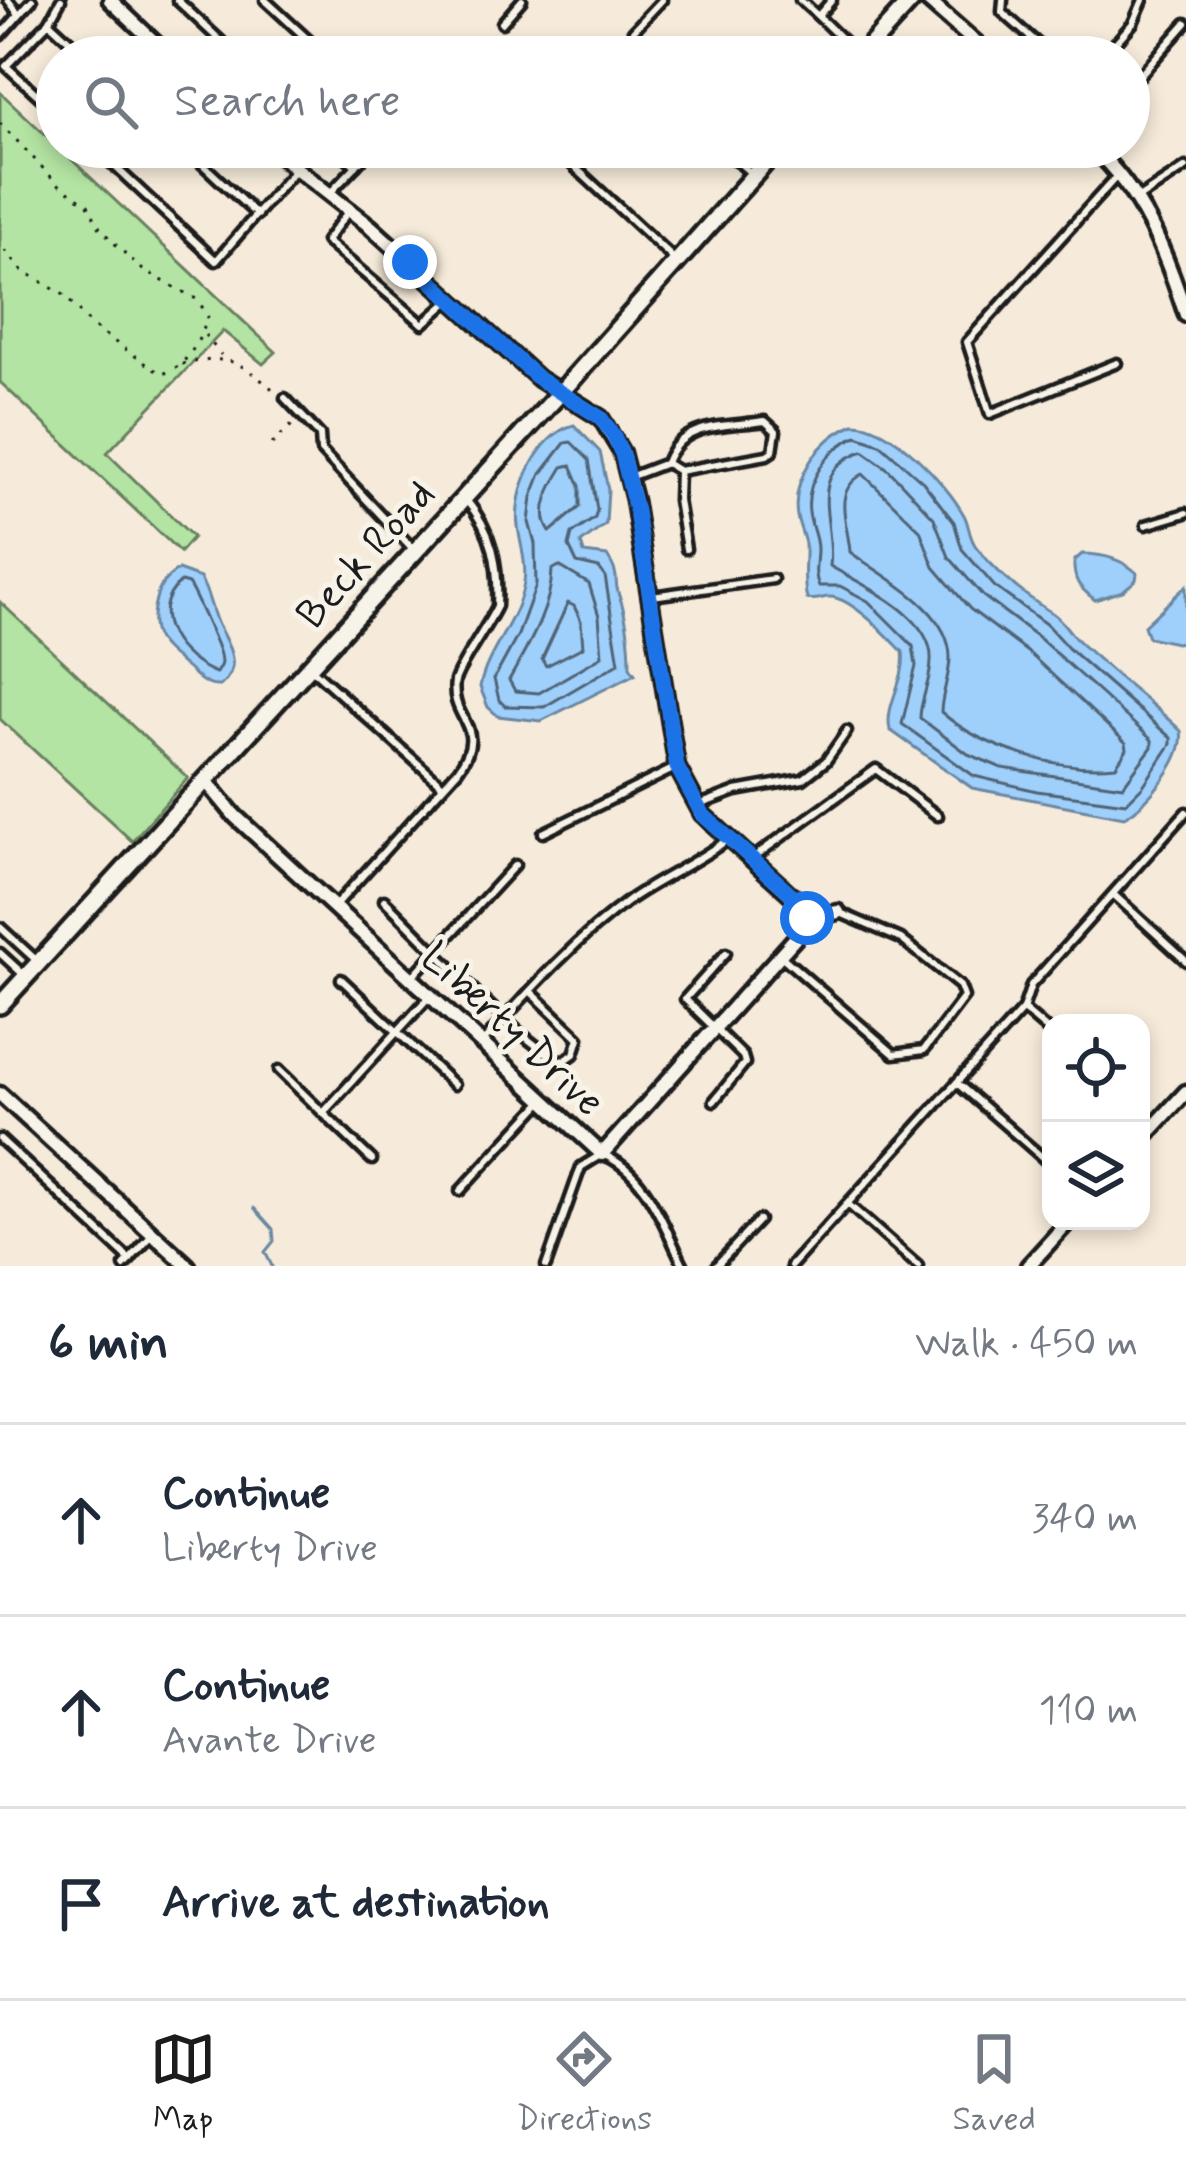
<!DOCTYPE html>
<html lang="en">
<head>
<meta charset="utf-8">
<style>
	body { margin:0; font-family:Mynerve,sans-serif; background:#f6f6f7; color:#1f2937 }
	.controls { position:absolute; right:36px; bottom:36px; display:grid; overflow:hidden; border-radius:24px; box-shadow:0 6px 18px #0003 }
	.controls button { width:108px; height:108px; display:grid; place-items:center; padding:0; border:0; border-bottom:3px solid #e0e1e3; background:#fff; color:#1f2937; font:60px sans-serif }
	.stop { position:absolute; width:36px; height:36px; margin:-27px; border:9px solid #1a73e8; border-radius:50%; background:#fff }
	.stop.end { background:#1a73e8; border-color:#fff; box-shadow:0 3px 12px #0008 }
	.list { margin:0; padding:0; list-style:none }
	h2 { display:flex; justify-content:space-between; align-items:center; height:156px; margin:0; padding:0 48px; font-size:51px }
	h2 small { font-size:39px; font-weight:400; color:#747a83 }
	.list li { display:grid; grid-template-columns:78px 1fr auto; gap:36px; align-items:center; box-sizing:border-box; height:192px; padding:0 48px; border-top:3px solid #e0e1e3 }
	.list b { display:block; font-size:45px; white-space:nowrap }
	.list p { margin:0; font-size:39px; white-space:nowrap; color:#747a83 }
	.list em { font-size:39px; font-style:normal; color:#747a83 }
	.icon { flex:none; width:66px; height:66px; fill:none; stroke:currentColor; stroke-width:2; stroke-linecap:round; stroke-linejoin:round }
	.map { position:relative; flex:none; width:1186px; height:1266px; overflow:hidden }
	.search { position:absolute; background:#fff; box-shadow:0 6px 18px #0003; left:36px; right:36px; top:36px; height:132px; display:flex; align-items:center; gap:30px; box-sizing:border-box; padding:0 42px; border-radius:66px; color:#747a83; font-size:45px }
	.sheet { height:732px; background:#fff }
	nav { display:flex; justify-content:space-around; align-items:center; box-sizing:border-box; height:168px; border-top:3px solid #e0e1e3; background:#fff; font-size:33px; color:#747a83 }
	nav a { display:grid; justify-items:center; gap:6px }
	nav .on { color:#1c1c1c }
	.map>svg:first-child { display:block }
	.green { fill:#b3e4a3; stroke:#688060; stroke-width:3 }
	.water { fill:#9fcffb; stroke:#6b87a2; stroke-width:3 }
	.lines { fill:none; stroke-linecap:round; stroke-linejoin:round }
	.shore { stroke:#506475; stroke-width:3 }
	.stream { stroke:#6b87a2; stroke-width:3 }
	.service-casing { stroke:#1c1c1c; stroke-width:15 }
	.minor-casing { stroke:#1c1c1c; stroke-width:21 }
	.tertiary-casing { stroke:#1c1c1c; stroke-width:24 }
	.path { stroke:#1c1c1c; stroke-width:3; stroke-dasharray:3 9; stroke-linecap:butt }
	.service { stroke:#f7f3e8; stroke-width:6 }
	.minor { stroke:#f7f3e8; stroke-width:12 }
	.tertiary { stroke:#f7f3e8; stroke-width:15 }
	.route { stroke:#1a73e8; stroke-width:15 }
	.labels { text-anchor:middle; stroke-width:10; stroke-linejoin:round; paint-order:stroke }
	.street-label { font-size:42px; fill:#1c1c1c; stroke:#f7f3e8 }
</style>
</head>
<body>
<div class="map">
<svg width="1186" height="1266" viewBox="0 0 1186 1266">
	<rect width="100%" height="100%" fill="#f6ebda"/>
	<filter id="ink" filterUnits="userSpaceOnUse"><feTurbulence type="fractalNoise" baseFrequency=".00833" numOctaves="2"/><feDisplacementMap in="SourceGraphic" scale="24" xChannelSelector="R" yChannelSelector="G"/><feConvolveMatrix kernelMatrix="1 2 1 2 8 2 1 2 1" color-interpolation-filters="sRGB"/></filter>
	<g filter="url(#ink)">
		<g class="green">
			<polygon points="0,92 276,352 263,364 223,331 107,453 193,537 180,552 0,382"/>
			<polygon points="0,602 188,778 132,841 0,719"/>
		</g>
		<g class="water">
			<path d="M854,424C892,424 946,483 964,515C970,526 968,537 977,548C998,574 1025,596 1052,613C1062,619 1069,632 1077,640C1110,672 1148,699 1181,731C1186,757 1147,806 1124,817L972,788L890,730C884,705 907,679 903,652C888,636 857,604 836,598C825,594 819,602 807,599C802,580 806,558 805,544C803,534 799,526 797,516C791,478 820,438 854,424Z"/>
			<path d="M574,425L600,452L608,489L606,524L581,543L584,553L607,556C622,579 612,577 619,595C627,617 630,642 630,667L635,674L541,721L498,716L488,707L480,687C487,650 519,620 524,582C527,563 520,544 518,526C513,492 538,434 574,425Z"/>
			<path d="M1082,554C1102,554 1122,559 1137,573L1136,580L1123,591L1095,600C1080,588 1073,582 1074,561Z"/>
			<path d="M178,570L200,578C209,593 211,609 218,625C229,647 243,666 220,686C206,687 198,678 188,669C159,644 146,637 156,599C160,585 166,577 178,570Z"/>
			<polygon points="1186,586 1186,641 1176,643 1148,637 1144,626"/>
		</g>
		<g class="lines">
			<g class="shore">
				<path d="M857,436L880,444L923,482L954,522L962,549L995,587L1047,625L1068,648L1171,738V744L1143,786L1126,803L1037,791L974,776L902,724L916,666L913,646L868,601L840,586H819C813,572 817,564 817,549C817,536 810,525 809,512C805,480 829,448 857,436Z"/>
				<polygon points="571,442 589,460 597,510 595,518 572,534 569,546 577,563 599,568 605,576 619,663 544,707 505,706 499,700 494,679 518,635 536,585 535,544 529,522 532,497 541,474 565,443"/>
				<path d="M863,451L888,469L934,518L949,557L983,596L1039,638L1152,740V747L1123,786L1002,768L968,754L920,718C920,700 931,681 931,661C934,615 860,584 830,566C836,524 803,472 863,451Z"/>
				<path d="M571,465L580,486V507L550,532C536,512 551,486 563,467Z"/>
				<path d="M863,474L920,530L934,567L970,609L1030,654L1126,743L1127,749L1116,766C1061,772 983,749 941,712C941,695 950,676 950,657C949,608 883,577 850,552C848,522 831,492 863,474Z"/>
				<path d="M559,566L589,584L599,616L602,656L539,693L515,691L509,680C528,646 551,610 552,570Z"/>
				<path d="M181,582L188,584C193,590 219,648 220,655C222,666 221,664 216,673C181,660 143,614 181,582Z"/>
				<polygon points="568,603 574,606 581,621 583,647 546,666 542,659"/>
			</g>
			<polyline class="stream" points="254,1208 273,1229 274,1241 265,1252 272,1266"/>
			<g class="service-casing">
				<g id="service">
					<polyline points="8,0 19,14"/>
					<polyline points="177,0 238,57"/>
					<polyline points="265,0 327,57"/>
					<polyline points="800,0 818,16"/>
					<polyline points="832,0 818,16 860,57"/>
					<polyline points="1003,0 1002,12 1053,57"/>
					<polyline points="49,22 61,0"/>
					<polyline points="502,23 522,0"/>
					<polyline points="0,36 32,0"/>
					<polyline points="623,57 633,31 662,0"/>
					<polyline points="1021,57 1034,42"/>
					<polyline points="1103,57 1133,23 1143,0"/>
					<polyline points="1129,88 1186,23"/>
					<polyline points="57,113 6,66 49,22 87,57"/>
					<polyline points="94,147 216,261 294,171"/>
					<polyline points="184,147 257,215"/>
					<polyline points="335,147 356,166"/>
					<polyline points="553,147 674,259"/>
					<polyline points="701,147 736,160 751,173"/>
					<polyline points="1116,177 967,342 990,414 1117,363"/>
					<polyline points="330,193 374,147"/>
					<polyline points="1137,199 1186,167"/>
					<polyline points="347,213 326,241 423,324 450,300"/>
					<polyline points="285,398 320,435 321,451 412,548"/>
					<polyline points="679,471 678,500 686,549"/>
					<path d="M632,476L666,463C681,421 726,427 765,421L776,431L773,451L767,455L679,471L666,463"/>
					<polyline points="1146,525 1186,513"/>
					<polyline points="652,596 773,579"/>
					<polyline points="312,669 443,786"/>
					<polyline points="699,805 736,791 803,779 826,761 847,731"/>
					<polyline points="543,833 677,767"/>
					<polyline points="754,857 876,769 938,816"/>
					<polyline points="1113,894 1186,961"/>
					<path d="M384,900C416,930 531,1056 564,1061L574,1054L579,1038L530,991"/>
					<path d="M334,907L458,770C490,725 449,721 455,681C458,667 489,624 497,606C499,564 493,532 466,500"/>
					<polyline points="0,927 36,960"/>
					<polyline points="0,953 24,975"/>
					<polyline points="781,956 894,1054 924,1050 964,997 960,986 901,939 838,912"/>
					<polyline points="411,978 515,865"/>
					<polyline points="341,979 454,1085"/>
					<polyline points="1023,1009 1051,1033"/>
					<path d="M483,1042C530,990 575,939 632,898C663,877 698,862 728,839"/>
					<polyline points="279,1070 323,1113"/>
					<polyline points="957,1083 1051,1165"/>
					<polyline points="714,1101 745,1063 743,1056 685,999 726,953"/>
					<polyline points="1141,1112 1156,1125"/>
					<polyline points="0,1139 130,1260"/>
					<polyline points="372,1160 323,1113 428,998"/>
					<polyline points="460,1191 541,1103"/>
					<polyline points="849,1205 918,1266"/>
					<polyline points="124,1266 153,1234"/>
					<path d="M546,1266L581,1167L602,1154C647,1172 663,1225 684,1266"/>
					<polyline points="716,1266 759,1220"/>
					<polyline points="791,1266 1023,1009 1031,985 1186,812"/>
				</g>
			</g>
			<g class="minor-casing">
				<g id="minor">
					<polyline points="110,0 170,57"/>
					<polyline points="927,0 992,57"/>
					<path d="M1092,147C1143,193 1165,251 1186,315"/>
					<polyline points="207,782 235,816 602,1154 806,926 807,918 799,902 702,814 677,767 634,500 622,453 601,418 539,379 371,227 269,147"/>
					<polyline points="807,918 838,912"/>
					<polyline points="0,1094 188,1266"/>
					<polyline points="1141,1141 1186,1092"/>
					<polyline points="1028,1266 1069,1221"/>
				</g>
			</g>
			<g class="tertiary-casing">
				<g id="tertiary">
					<polyline points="860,57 912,0"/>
					<polyline points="0,1005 561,392 779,147"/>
				</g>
			</g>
			<g class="path">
				<path d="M0,123L57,183L88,205L100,228L118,247L143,270L198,300L208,317C200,340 186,369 161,374L92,326L64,295L22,270L0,245"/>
				<polyline points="0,198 1,198"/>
				<polyline points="205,335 221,355"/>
				<path d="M182,364C233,355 235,359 275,391"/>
				<polyline points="272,444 296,421"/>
			</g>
			<use href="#service" class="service"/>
			<use href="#minor" class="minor"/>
			<use href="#tertiary" class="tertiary"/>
		</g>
	</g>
	<g class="lines" filter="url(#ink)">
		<polyline class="route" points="410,262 539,379 601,418 613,435 622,454 636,511 677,767 702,814 790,893 807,918"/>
	</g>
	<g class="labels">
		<g class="street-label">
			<text transform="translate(364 553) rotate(-48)" y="15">Beck Road</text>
			<text transform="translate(514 1028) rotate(43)" y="15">Liberty Drive</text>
		</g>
	</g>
</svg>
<div class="controls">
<button><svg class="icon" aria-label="locate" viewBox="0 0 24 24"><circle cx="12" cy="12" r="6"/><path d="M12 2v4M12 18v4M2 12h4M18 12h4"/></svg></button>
<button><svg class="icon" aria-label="layers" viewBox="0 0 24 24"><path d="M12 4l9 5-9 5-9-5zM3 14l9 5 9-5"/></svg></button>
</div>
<div class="stop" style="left:807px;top:918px"></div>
<div class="stop end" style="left:410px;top:262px"></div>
<div class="search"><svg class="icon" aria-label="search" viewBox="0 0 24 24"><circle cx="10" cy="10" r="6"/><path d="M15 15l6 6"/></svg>Search here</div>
</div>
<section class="sheet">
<h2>6 min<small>Walk · 450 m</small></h2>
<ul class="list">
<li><svg class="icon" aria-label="ahead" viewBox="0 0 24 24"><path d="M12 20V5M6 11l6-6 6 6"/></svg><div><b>Continue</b><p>Liberty Drive</p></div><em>340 m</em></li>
<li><svg class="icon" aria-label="ahead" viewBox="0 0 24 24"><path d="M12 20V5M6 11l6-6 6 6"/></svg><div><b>Continue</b><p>Avante Drive</p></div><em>110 m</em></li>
<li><svg class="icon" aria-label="arrive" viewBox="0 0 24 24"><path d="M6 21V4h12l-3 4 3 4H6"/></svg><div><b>Arrive at destination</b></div></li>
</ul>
</section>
<nav>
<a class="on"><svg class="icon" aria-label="map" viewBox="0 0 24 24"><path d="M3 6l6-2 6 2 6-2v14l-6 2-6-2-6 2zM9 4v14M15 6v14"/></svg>Map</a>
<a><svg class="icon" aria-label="directions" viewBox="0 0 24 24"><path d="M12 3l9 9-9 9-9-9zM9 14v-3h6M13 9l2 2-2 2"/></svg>Directions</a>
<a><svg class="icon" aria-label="saved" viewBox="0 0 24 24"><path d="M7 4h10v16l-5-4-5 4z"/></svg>Saved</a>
</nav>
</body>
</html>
